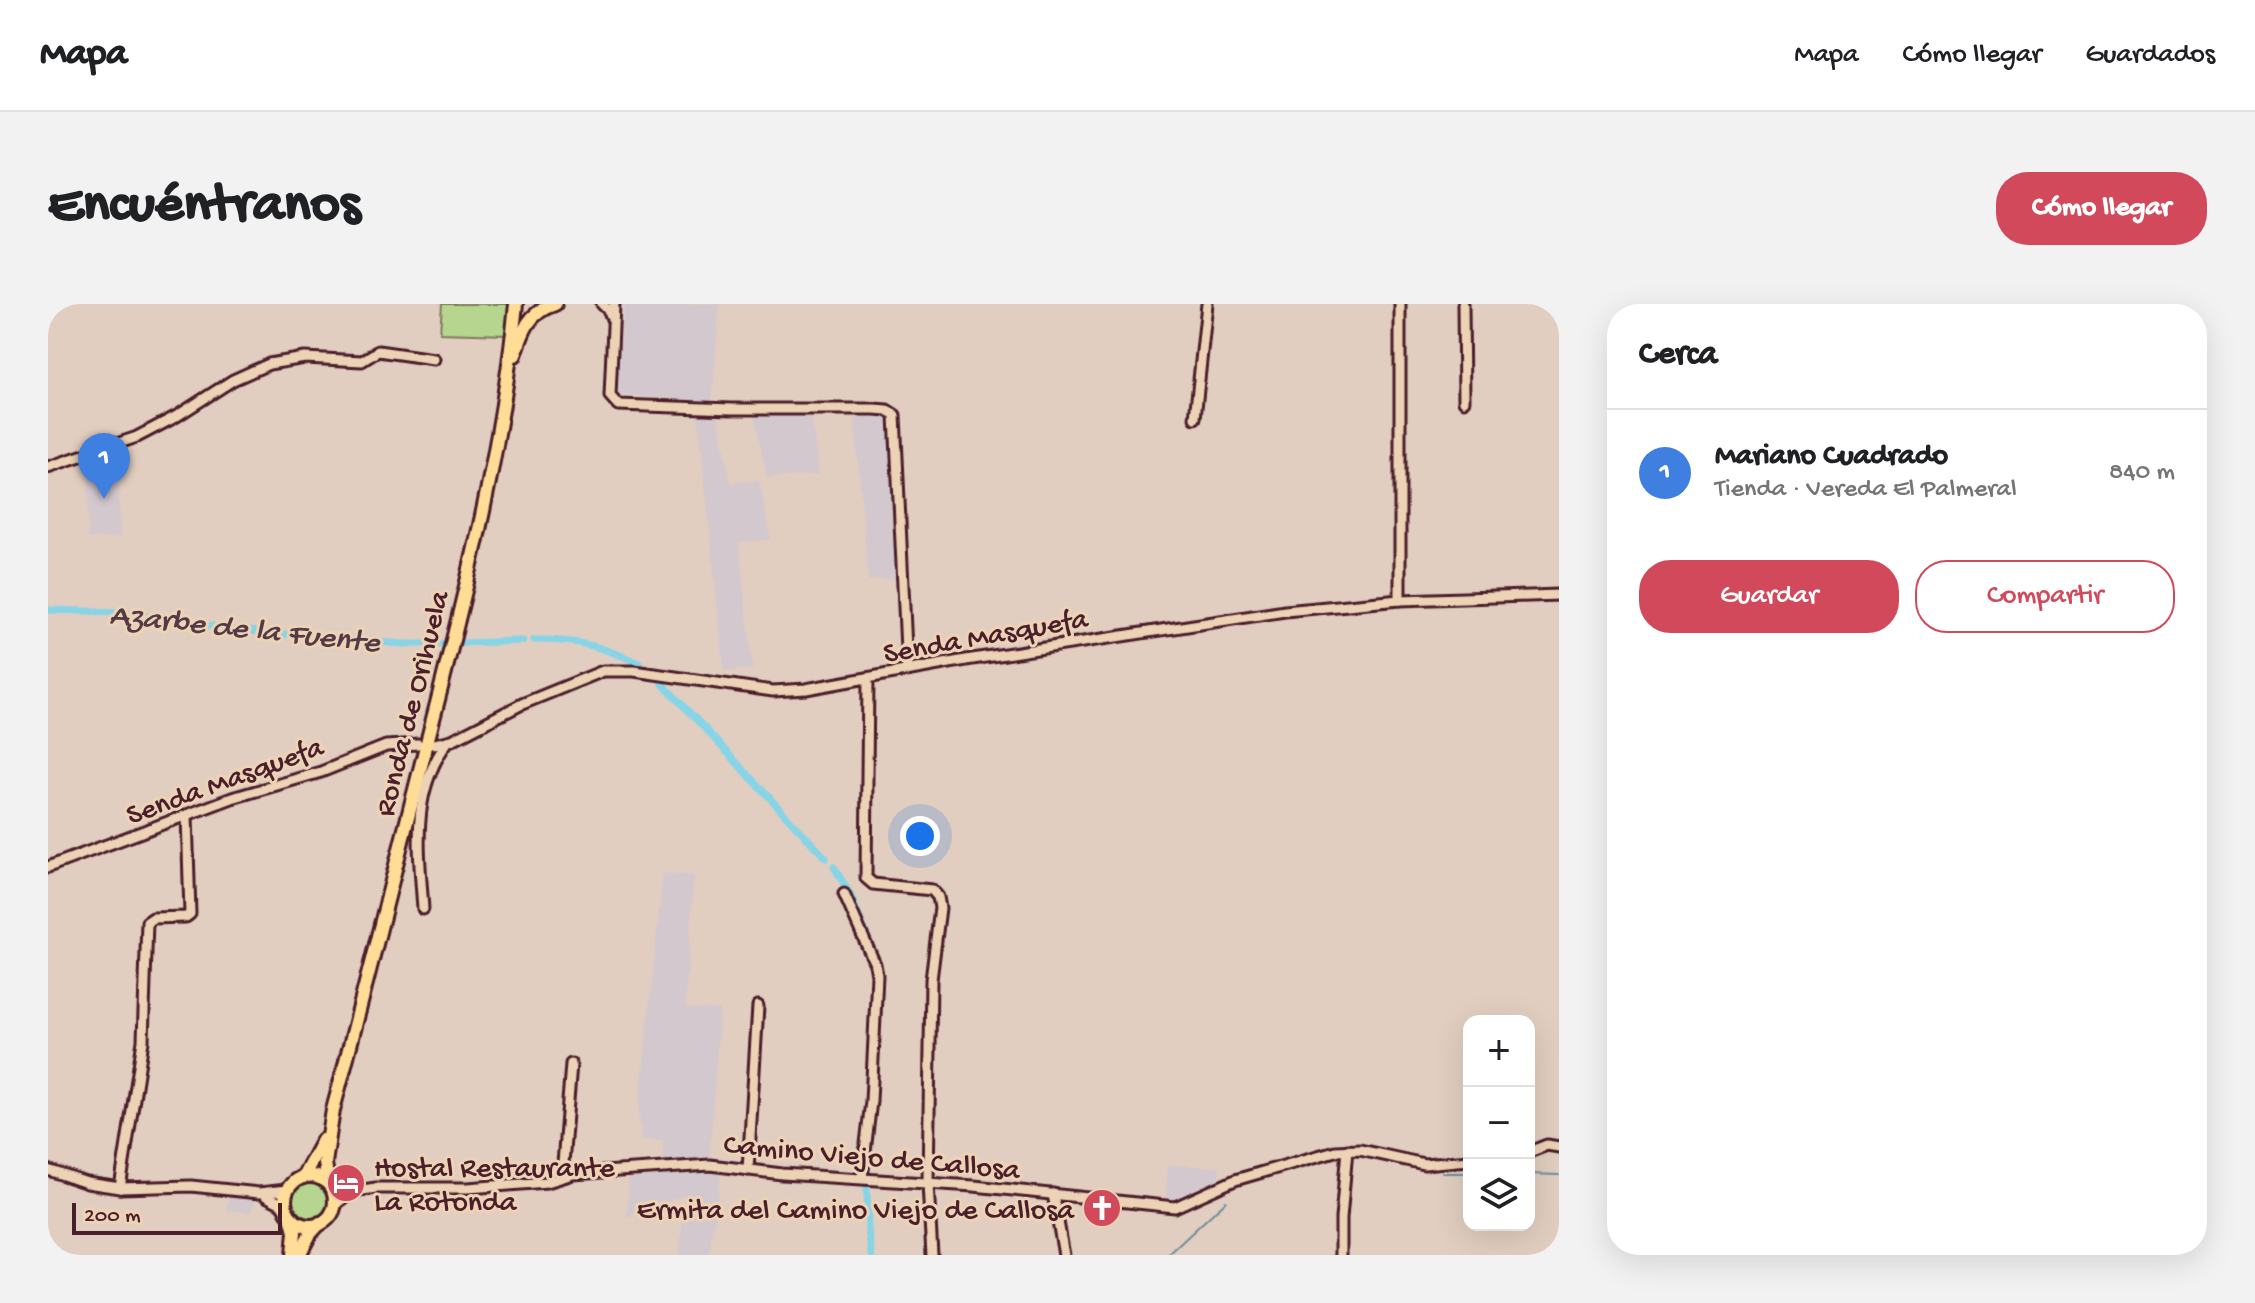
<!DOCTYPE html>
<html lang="es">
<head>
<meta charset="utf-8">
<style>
	body { margin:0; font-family:"Gochi Hand",sans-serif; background:#f2f2f2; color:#202124 }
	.controls { position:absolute; right:24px; bottom:24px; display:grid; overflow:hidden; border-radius:16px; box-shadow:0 8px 32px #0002 }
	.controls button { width:72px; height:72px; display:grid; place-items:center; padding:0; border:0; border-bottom:2px solid #e0e0e0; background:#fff; color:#202124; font:40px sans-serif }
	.scale { position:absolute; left:24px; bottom:20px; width:210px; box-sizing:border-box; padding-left:8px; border:4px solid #4a1f2b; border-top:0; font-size:22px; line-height:28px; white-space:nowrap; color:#4a1f2b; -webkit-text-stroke:6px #edd3b5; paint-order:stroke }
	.you { position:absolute; left:872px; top:532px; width:28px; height:28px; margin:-20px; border:6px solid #fff; border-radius:50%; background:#1a73e8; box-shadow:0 0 0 12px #1a73e833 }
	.badge { display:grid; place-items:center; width:52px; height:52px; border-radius:50%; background:#d1495b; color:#fff; font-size:26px; font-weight:700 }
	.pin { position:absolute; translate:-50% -66px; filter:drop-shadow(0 2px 4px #0008) }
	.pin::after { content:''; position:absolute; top:42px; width:28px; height:24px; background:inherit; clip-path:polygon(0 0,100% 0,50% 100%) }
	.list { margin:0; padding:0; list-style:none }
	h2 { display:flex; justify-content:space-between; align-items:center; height:104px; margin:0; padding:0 32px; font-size:34px }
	h2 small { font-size:26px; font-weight:400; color:#757577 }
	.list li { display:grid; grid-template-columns:52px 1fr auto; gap:24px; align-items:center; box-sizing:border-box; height:128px; padding:0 32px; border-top:2px solid #e0e0e0 }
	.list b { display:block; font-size:30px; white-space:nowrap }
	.list p { margin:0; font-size:26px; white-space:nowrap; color:#757577 }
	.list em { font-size:26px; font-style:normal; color:#757577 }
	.actions { display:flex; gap:16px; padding:24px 32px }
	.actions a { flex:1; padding:18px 0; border:2px solid #d1495b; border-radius:32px; text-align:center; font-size:28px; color:#d1495b }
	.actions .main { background:#d1495b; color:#fff }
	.icon { flex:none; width:44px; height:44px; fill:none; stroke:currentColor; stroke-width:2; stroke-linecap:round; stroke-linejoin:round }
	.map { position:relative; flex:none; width:1511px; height:951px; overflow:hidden; border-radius:32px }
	header { display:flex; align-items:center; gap:48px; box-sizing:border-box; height:112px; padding:0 40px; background:#fff; border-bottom:2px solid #e0e0e0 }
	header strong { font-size:38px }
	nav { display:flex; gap:44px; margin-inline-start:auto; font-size:28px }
	.intro { display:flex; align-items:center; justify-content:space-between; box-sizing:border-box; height:192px; padding:0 48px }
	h1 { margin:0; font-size:56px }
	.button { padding:20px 36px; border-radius:32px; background:#d1495b; color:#fff; font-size:28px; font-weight:700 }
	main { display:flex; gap:48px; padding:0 48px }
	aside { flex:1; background:#fff; border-radius:32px; box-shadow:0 8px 32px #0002 }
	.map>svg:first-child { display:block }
	.built { fill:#d3c8cd }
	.green { fill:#b6d58e; stroke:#807a5c; stroke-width:2 }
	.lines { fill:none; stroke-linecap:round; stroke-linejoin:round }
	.stream { stroke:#6f8c9c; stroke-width:2 }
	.canal { stroke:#87d4e7; stroke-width:7 }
	.minor-casing { stroke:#4a1f2b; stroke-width:15 }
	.major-casing { stroke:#4a1f2b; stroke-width:18 }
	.minor { stroke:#edd3b5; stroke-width:9 }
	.major { stroke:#ffdd96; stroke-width:12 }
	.labels { text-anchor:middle; stroke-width:6; stroke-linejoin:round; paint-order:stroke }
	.street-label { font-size:30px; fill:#4a1f2b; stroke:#edd3b5 }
	.poi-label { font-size:30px; fill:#4a1f2b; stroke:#edd3b5; text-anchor:start }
	.water-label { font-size:32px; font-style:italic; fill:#533a47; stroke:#edd3b5 }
</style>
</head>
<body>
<header>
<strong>Mapa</strong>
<nav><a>Mapa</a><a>Cómo llegar</a><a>Guardados</a></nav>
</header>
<div class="intro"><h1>Encuéntranos</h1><a class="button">Cómo llegar</a></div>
<main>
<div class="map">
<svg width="1511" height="951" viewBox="0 0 1511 951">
	<rect width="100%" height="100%" fill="#e1cec0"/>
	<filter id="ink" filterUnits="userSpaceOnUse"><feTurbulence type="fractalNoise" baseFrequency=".0125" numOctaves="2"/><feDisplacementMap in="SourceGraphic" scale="16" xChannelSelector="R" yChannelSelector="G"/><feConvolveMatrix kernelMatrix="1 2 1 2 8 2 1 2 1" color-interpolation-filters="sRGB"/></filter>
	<g filter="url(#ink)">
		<g class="built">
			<polygon points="576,0 672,0 664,99 568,90"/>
			<polygon points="705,109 763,109 771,171 719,174"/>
			<polygon points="650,110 670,111 683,179 711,176 723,235 691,239 705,365 676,367"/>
			<polygon points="806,110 843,112 851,275 820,276"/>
			<polygon points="70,147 72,234 40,234 41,156"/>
			<polygon points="615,569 646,572 637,704 672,706 661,858 615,859 615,836 593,836 591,807"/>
			<polygon points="1120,861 1172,863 1171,880 1131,900 1117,899"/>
			<polygon points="643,865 674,866 661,951 631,951 637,891 579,913 581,868"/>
			<polygon points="180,891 207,892 204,909 179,906"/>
		</g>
		<g class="green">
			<polygon points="394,0 461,0 460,31 392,29"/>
			<circle cx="263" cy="896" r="18"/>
		</g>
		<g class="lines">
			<g class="stream">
				<polyline points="1395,869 1421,869"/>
				<polyline points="1481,870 1511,871"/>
				<polyline points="1120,951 1178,897"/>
			</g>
			<g class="canal">
				<polyline points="0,306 71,308 189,326 355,340 395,340"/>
				<path d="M486,336C530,336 550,341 591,359"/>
				<polyline points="414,339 475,337"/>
				<polyline points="614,379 778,554"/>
				<polyline points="786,563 802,590 821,637"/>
				<polyline points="820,864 822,846"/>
				<polyline points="819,884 820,927 824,951"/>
			</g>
			<g class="minor-casing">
				<g id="minor">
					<polyline points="554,0 561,7 564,15"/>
					<polyline points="566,0 562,92 570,101 684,105 826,105 839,106 847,111 859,367"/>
					<polyline points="1415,0 1416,97"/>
					<polyline points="1147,114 1159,0"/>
					<polyline points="0,163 89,133 129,112 185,76 221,60 257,54 314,57 330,47 386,55"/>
					<polyline points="1352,296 1352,0"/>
					<polyline points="820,375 818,574 825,580 884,586 890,593 892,604 883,676 880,879 884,951"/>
					<polyline points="387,440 404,436 474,400 555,367 586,367 725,387 758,385 918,356 1237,307 1352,296 1511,291"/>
					<polyline points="0,563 184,494 273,468 338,442 370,440"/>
					<polyline points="796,590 827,660 829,671 823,797 814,874"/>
					<path d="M375,605C371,545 362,489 400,437"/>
					<polyline points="1481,848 1499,841 1511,843"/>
					<polyline points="0,866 39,879 72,884 143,882 211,889 239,886"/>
					<polyline points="700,866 710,702"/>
					<polyline points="514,872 523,760"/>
					<polyline points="72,884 95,737 99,618 105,614 138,613 142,610 139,511"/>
					<polyline points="283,884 308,887 328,884 420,884 499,878 525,870 662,861 734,870 926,882 1127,903 1187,876 1287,847 1312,846 1376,860 1421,856"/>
					<polyline points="1005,890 1016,951"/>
					<polyline points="218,892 232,899 239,907"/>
					<polyline points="286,901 305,888"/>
					<polyline points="1293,951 1293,914 1299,846"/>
				</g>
			</g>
			<g class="major-casing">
				<g id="major">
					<path d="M467,51C475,26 481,8 507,0"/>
					<circle cx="262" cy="897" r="25"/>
					<polyline points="255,873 275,836"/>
					<path d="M280,879L277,859L285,806C319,679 350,551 383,423C419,283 454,144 468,0"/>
					<polyline points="243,913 247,928 245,951"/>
					<polyline points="251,951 262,930 272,919"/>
				</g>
			</g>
			<use href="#minor" class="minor"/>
			<use href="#major" class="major"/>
		</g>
	</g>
	<defs>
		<g id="hotel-disc" transform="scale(2)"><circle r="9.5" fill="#d1495b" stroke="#edd3b5"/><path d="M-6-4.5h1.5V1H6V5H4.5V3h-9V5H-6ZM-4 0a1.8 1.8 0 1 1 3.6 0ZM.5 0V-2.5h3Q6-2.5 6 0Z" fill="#fff"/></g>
		<g id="church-disc" transform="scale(2)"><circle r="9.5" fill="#d1495b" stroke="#edd3b5"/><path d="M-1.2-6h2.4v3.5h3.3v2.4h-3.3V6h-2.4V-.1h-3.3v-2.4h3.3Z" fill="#fff"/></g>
	</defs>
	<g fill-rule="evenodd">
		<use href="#hotel-disc" x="298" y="879"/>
		<use href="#church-disc" x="1054" y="904"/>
	</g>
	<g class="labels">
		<g class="street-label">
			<text transform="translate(937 330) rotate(-10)" y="10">Senda Masquefa</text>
			<text transform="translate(362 399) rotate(-76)" y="10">Ronda de Orihuela</text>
			<text transform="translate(176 475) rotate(-20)" y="10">Senda Masquefa</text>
			<text transform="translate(824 851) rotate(5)" y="10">Camino Viejo de Callosa</text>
		</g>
		<g class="poi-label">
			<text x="326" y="872">Hostal Restaurante<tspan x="326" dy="34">La Rotonda</tspan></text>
			<text x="1026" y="914" text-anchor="end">Ermita del Camino Viejo de Callosa</text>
		</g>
		<g class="water-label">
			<text transform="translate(197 322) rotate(6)" y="11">Azarbe de la Fuente</text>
		</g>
	</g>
</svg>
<div class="controls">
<button>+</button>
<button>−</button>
<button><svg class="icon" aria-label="layers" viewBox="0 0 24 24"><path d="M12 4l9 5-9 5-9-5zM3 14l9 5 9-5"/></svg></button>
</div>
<div class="scale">200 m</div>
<div class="you"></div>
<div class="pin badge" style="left:56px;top:195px;background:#3f7fe0">1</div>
</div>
<aside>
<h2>Cerca<small></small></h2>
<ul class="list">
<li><span class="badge" style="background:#3f7fe0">1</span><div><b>Mariano Cuadrado</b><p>Tienda · Vereda El Palmeral</p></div><em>840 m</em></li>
</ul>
<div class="actions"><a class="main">Guardar</a><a>Compartir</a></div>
</aside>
</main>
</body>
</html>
